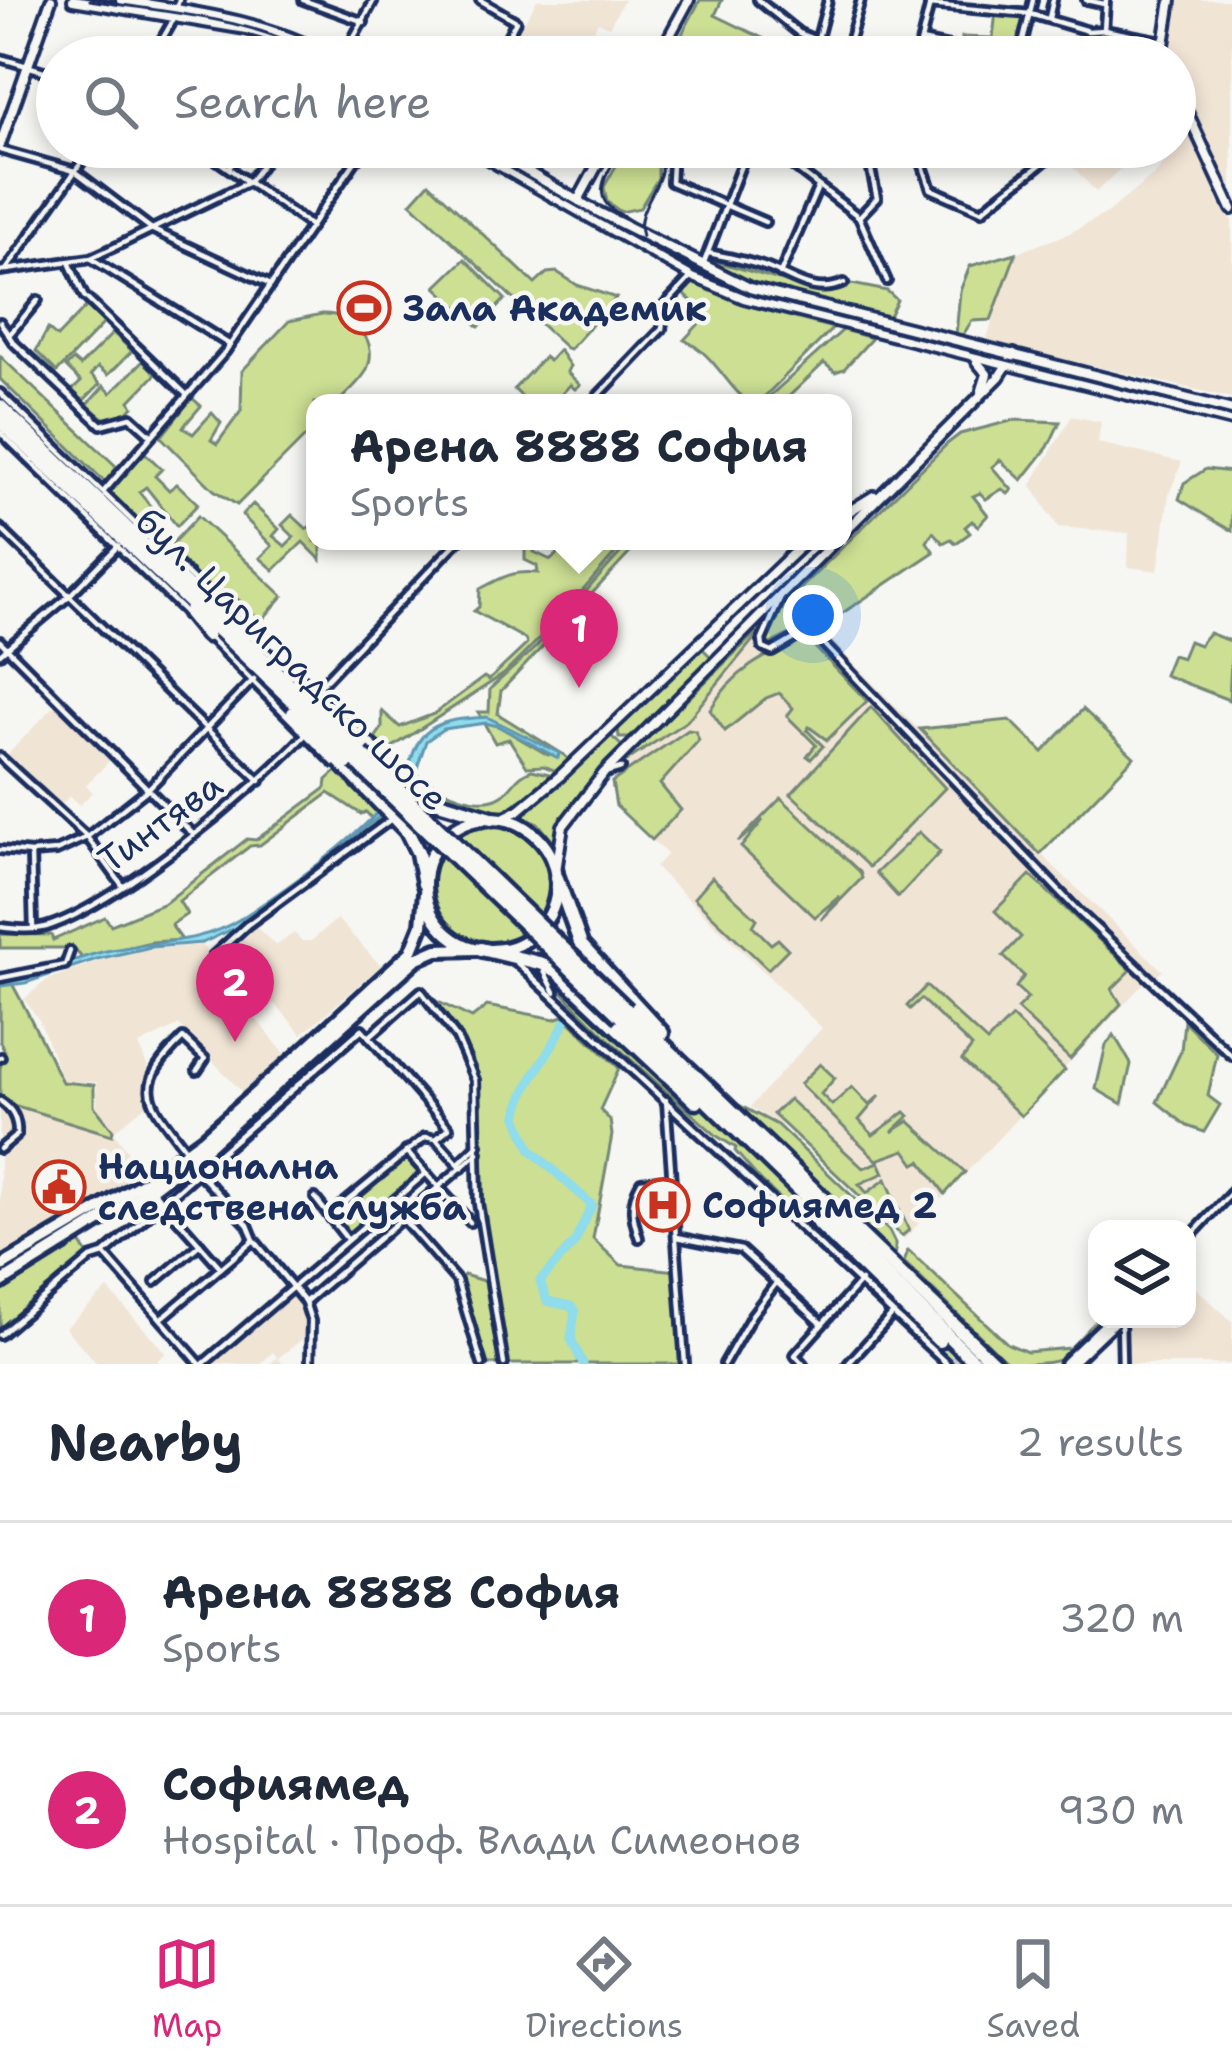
<!DOCTYPE html>
<html lang="en">
<head>
<meta charset="utf-8">
<style>
	body { margin:0; font-family:"Shantell Sans",sans-serif; background:#f6f6f7; color:#1f2937 }
	.controls { position:absolute; right:36px; bottom:36px; display:grid; overflow:hidden; border-radius:24px; box-shadow:0 6px 18px #0003 }
	.controls button { width:108px; height:108px; display:grid; place-items:center; padding:0; border:0; border-bottom:3px solid #e0e1e3; background:#fff; color:#1f2937; font:60px sans-serif }
	.you { position:absolute; left:813px; top:615px; width:42px; height:42px; margin:-30px; border:9px solid #fff; border-radius:50%; background:#1a73e8; box-shadow:0 0 0 18px #1a73e833 }
	.badge { display:grid; place-items:center; width:78px; height:78px; border-radius:50%; background:#db2777; color:#fff; font-size:39px; font-weight:700 }
	.pin { position:absolute; translate:-50% -99px; filter:drop-shadow(0 3px 6px #0008) }
	.pin::after { content:''; position:absolute; top:63px; width:42px; height:36px; background:inherit; clip-path:polygon(0 0,100% 0,50% 100%) }
	.popup { position:absolute; left:306px; top:394px; width:546px; height:156px; box-sizing:border-box; display:grid; place-content:center; border-radius:24px; background:#fff; filter:drop-shadow(0 3px 9px #0005); font-size:39px; white-space:nowrap; color:#747a83 }
	.popup b { font-size:45px; color:#1f2937 }
	.popup::after { content:''; position:absolute; left:50%; top:100%; margin-left:-24px; border:24px solid transparent; border-top-color:#fff }
	.list { margin:0; padding:0; list-style:none }
	h2 { display:flex; justify-content:space-between; align-items:center; height:156px; margin:0; padding:0 48px; font-size:51px }
	h2 small { font-size:39px; font-weight:400; color:#747a83 }
	.list li { display:grid; grid-template-columns:78px 1fr auto; gap:36px; align-items:center; box-sizing:border-box; height:192px; padding:0 48px; border-top:3px solid #e0e1e3 }
	.list b { display:block; font-size:45px; white-space:nowrap }
	.list p { margin:0; font-size:39px; white-space:nowrap; color:#747a83 }
	.list em { font-size:39px; font-style:normal; color:#747a83 }
	.icon { flex:none; width:66px; height:66px; fill:none; stroke:currentColor; stroke-width:2; stroke-linecap:round; stroke-linejoin:round }
	.map { position:relative; flex:none; width:1232px; height:1364px; overflow:hidden }
	.search { position:absolute; background:#fff; box-shadow:0 6px 18px #0003; left:36px; right:36px; top:36px; height:132px; display:flex; align-items:center; gap:30px; box-sizing:border-box; padding:0 42px; border-radius:66px; color:#747a83; font-size:45px }
	.sheet { height:540px; background:#fff }
	nav { display:flex; justify-content:space-around; align-items:center; box-sizing:border-box; height:168px; border-top:3px solid #e0e1e3; background:#fff; font-size:33px; color:#747a83 }
	nav a { display:grid; justify-items:center; gap:6px }
	nav .on { color:#db2777 }
	.map>svg:first-child { display:block }
	.built { fill:#f0e4d5 }
	.green { fill:#ccdf93; stroke:#748778; stroke-width:3 }
	.water { fill:#8edcec; stroke:#6097b3; stroke-width:3 }
	.lines { fill:none; stroke-linecap:round; stroke-linejoin:round }
	.river { stroke:#8edcec; stroke-width:9 }
	.highway-tunnel { stroke:#caced4; stroke-width:12; stroke-dasharray:12 6; stroke-linecap:butt }
	.street-casing { stroke:#1b2f5e; stroke-width:14 }
	.secondary-casing { stroke:#1b2f5e; stroke-width:16 }
	.primary-casing { stroke:#1b2f5e; stroke-width:20 }
	.highway-casing { stroke:#1b2f5e; stroke-width:21 }
	.street { stroke:#f6f6f2; stroke-width:4.5 }
	.secondary { stroke:#f6f6f2; stroke-width:8 }
	.primary { stroke:#f6f6f2; stroke-width:10 }
	.highway { stroke:#f6f6f2; stroke-width:12 }
	.tram { stroke:#1b2f5e; stroke-width:3 }
	.highway-bridge-casing { stroke:#1b2f5e; stroke-width:21; stroke-linecap:butt }
	.highway-bridge { stroke:#f6f6f2; stroke-width:12 }
	.labels { text-anchor:middle; stroke-width:9; stroke-linejoin:round; paint-order:stroke }
	.poi-label { font-size:36px; font-weight:bold; fill:#1b2f5e; stroke:#f6f6f2; text-anchor:start }
	.street-label { font-size:36px; fill:#1b2f5e; stroke:#f6f6f2 }
</style>
</head>
<body>
<div class="map">
<svg width="1232" height="1364" viewBox="0 0 1232 1364">
	<rect width="100%" height="100%" fill="#f6f6f2"/>
	<filter id="ink" filterUnits="userSpaceOnUse"><feTurbulence type="fractalNoise" baseFrequency=".00833" numOctaves="2"/><feDisplacementMap in="SourceGraphic" scale="24" xChannelSelector="R" yChannelSelector="G"/><feConvolveMatrix kernelMatrix="1 2 1 2 8 2 1 2 1" color-interpolation-filters="sRGB"/></filter>
	<g filter="url(#ink)">
		<g class="built">
			<polygon points="537,0 624,0 609,27 598,22 578,57 508,57 514,47 511,44"/>
			<polygon points="1176,0 1232,0 1232,196 1175,74 1175,57 1166,55"/>
			<polygon points="1193,136 1232,220 1232,398 986,341 1016,253 1068,234 1107,213 1156,173 1185,138"/>
			<polygon points="1061,147 1143,147 1096,192 1058,150"/>
			<polygon points="1072,416 1101,422 1098,443 1182,462 1169,494 1158,571 1128,567 1129,533 1058,527 1031,485"/>
			<polygon points="793,596 852,662 1040,853 1163,971 1143,984 904,1239 785,1128 750,1107 822,1028 655,867 667,854 616,806 614,797 612,780 619,766"/>
			<polygon points="57,703 114,756 86,785 92,792 80,805 70,796 60,805 5,757"/>
			<polygon points="337,919 381,966 302,1034 274,1003 255,1018 285,1054 242,1092 179,1025 139,1045 147,1066 149,1103 115,1130 97,1107 97,1082 63,1081 39,1020 24,999 47,980 100,960 142,950 201,945 215,959 255,926 276,946 294,933 302,941 311,941"/>
			<polygon points="0,1101 117,1136 140,1170 78,1214 0,1258"/>
			<polygon points="1187,1280 1232,1321 1232,1364 1127,1364 1124,1332 1127,1319 1187,1319"/>
			<polygon points="108,1289 166,1353 153,1364 98,1364 65,1328"/>
			<polygon points="291,1290 305,1307 309,1334 278,1358 283,1364 270,1364 277,1357 273,1352 260,1364 208,1364"/>
		</g>
		<g class="green">
			<polygon points="700,0 722,0 715,15 783,48 780,54 783,57 760,57 723,38 713,44 725,46 719,57 706,57 687,48 690,42 680,38"/>
			<polygon points="996,11 1030,14 1019,57 917,57 921,41 962,48 962,37 993,38"/>
			<polygon points="641,149 658,159 658,178 640,208 621,212 607,202 604,187 622,155"/>
			<polygon points="429,183 535,284 547,273 557,272 577,285 616,298 570,349 566,348 411,203"/>
			<polygon points="1016,253 991,320 972,321 962,336 956,335 960,291 970,266"/>
			<polygon points="465,259 505,299 479,327 436,287"/>
			<polygon points="709,259 812,290 839,289 847,283 887,291 897,300 888,318 774,291 707,264"/>
			<path d="M692,282L750,306L833,328L758,403H748C724,382 713,353 684,340L708,314L682,293Z"/>
			<polygon points="87,306 104,323 57,372 36,351 48,329 57,337"/>
			<path d="M322,314C352,313 383,341 365,373C358,384 346,394 337,403H315V427L237,505L214,490L161,437L192,398L201,406L183,427L193,434L212,413L221,423L211,440L217,444L241,411L242,371L289,321Z"/>
			<polygon points="843,330 872,338 844,369 835,372 824,363 782,403 762,403"/>
			<polygon points="113,333 132,351 108,375 98,367 91,375 100,384 82,402 71,391 81,382 66,367 73,360 80,366"/>
			<polygon points="559,350 570,366 567,372 580,385 575,389 570,385 559,397 565,403 528,403 514,389 544,357 549,361"/>
			<polygon points="0,356 118,468 105,482 0,379"/>
			<polygon points="143,361 156,374 130,401 133,406 124,416 105,419 86,406 104,386 111,393"/>
			<polygon points="1015,420 1060,422 1048,447 1022,480 1000,460 992,467 1012,490 1008,494 1002,489 986,499 980,493 973,496 988,515 978,526 972,521 965,527 970,533 956,543 951,539 943,543 933,532 927,542 934,552 820,628 810,624 768,645 767,637 782,607 947,444 960,434"/>
			<polygon points="145,453 162,469 155,476 169,490 177,484 198,504 177,526 146,487 139,492 158,515 146,526 109,491"/>
			<path d="M1206,469L1232,472V531C1213,521 1197,510 1179,499L1184,483Z"/>
			<polygon points="253,504 279,529 273,536 285,546 294,537 282,525 292,515 307,529 315,522 315,541 321,541 321,560 303,542 274,570 260,558 272,546 242,515"/>
			<polygon points="198,516 283,596 261,621 228,590 220,597 168,548"/>
			<path d="M494,541H537L534,552L551,560L572,541H583L593,551L604,541H626L551,627L504,674L385,752L373,741L382,728V711L400,727L434,714L484,677L489,680L527,644L525,639L474,611L479,607L480,589C504,576 512,571 538,573L537,566L525,560V543Z"/>
			<polygon points="631,541 641,541 501,691 498,714 564,755 569,760 558,772 544,766 527,767 509,739 495,743 484,723 498,726 548,755 559,753 482,718 478,712 489,712 490,689 537,646"/>
			<polygon points="771,618 687,721 619,766"/>
			<polygon points="1209,633 1232,642 1229,700 1164,675 1172,655 1182,658 1189,641 1199,645"/>
			<path d="M805,637L867,701L827,740L809,727L807,730L823,746L811,759L807,756L816,745L787,716L793,708L779,693L766,698L725,731L710,710C733,670 764,656 805,637Z"/>
			<polygon points="702,648 712,658 631,738 619,738 618,727"/>
			<polygon points="871,707 945,788 869,867 791,794"/>
			<polygon points="1083,709 1134,757 1040,854 920,729 1010,720 1043,752"/>
			<polygon points="688,730 695,731 699,740 660,784 681,810 652,840 616,806 612,782"/>
			<polygon points="610,735 623,747 559,831 555,844 538,823 519,814"/>
			<polygon points="338,770 386,816 376,823 366,812 361,814 329,793 260,845 250,846 179,901 187,914 171,925 182,940 151,942 82,958 74,948 0,948 0,934 51,935 53,940 105,917 111,925 165,903 247,839 256,840 326,788 327,780"/>
			<path d="M532,770L554,775L507,810C474,810 447,805 421,784L426,779C443,792 481,809 502,795C514,787 516,775 532,770Z"/>
			<polygon points="781,798 860,872 862,878 821,920 840,896 815,917 741,847 763,820 738,842"/>
			<circle cx="491" cy="884" r="60"/>
			<polygon points="919,832 940,852 898,897 876,873"/>
			<polygon points="1030,875 1131,970 1112,989 1121,1004 1070,1059 1017,1009 1028,998 1016,987 1024,976 1003,956 1021,937 995,911"/>
			<polygon points="712,877 757,919 753,926 771,944 778,939 788,949 768,969 694,898"/>
			<path d="M546,967L722,1127L781,1183L819,1228L968,1364H955L760,1180L735,1151L736,1148L717,1136C685,1107 554,997 546,967Z"/>
			<path d="M0,981L11,982C30,1015 45,1049 62,1082L94,1085V1106L113,1130L112,1135L0,1101V1068L5,1052L0,1042Z"/>
			<polygon points="926,986 987,1042 1012,1017 1065,1070 1021,1116 962,1060 972,1047 921,999 910,1009 907,1006"/>
			<polygon points="430,998 472,1018 487,1006 555,1019 563,1016 619,1068 600,1110 610,1120 612,1135 593,1239 621,1265 678,1271 685,1364 482,1364 457,1281 464,1275 490,1283 478,1203 478,1095 457,1038"/>
			<polygon points="1184,1021 1217,1054 1208,1096 1220,1105 1204,1132 1187,1126 1157,1102 1181,1051"/>
			<polygon points="1114,1035 1131,1064 1122,1104 1096,1089 1106,1045"/>
			<polygon points="820,1064 835,1078 821,1094 832,1105 852,1087 869,1105 880,1095 859,1120 873,1135 905,1112 909,1116 892,1132 909,1121 965,1172 945,1194 921,1161 915,1164 905,1150 877,1160 800,1084"/>
			<polygon points="789,1099 863,1168 879,1162 884,1173 859,1184 867,1193 886,1179 894,1197 884,1205 890,1213 898,1207 909,1230 902,1236 773,1114"/>
			<polygon points="737,1104 777,1125 889,1231 895,1243 895,1257"/>
			<polygon points="406,1151 425,1174 347,1239 329,1216"/>
			<polygon points="77,1239 91,1258 0,1335 0,1289"/>
			<path d="M908,1250L1008,1344L1027,1352L1070,1348L1098,1319H1109C1067,1361 1069,1364 1009,1364L904,1262Z"/>
		</g>
		<path class="water" d="M487,717L559,753L558,758L498,726L486,723L443,729L426,741L415,774L384,813L239,926L202,943L151,947L97,959L25,983L0,986V980C34,976 65,962 98,953C145,941 198,946 240,919C291,886 360,838 397,790C411,773 410,747 426,733C442,718 467,719 487,717Z"/>
		<g class="lines">
			<path class="river" d="M565,1022C551,1053 522,1084 517,1117L531,1150L592,1205L575,1242L540,1281L547,1301L570,1306L575,1311L571,1339L583,1364"/>
			<polyline class="highway-tunnel" points="939,1341 965,1364"/>
			<g class="street-casing">
				<g id="street">
					<polyline points="303,0 364,22"/>
					<polyline points="480,0 516,21 497,57"/>
					<polyline points="758,0 799,33 845,53"/>
					<polyline points="1086,0 1104,4"/>
					<polyline points="929,5 1030,14 1088,31 1104,30 1162,41"/>
					<polyline points="1049,18 1053,0"/>
					<polyline points="1104,30 1106,0"/>
					<polyline points="921,41 997,57"/>
					<polyline points="1022,46 1044,57"/>
					<polyline points="665,50 682,57"/>
					<polyline points="193,52 201,57"/>
					<polyline points="152,57 171,24 179,0"/>
					<polyline points="343,57 374,0"/>
					<polyline points="813,57 828,0"/>
					<polyline points="845,57 861,0"/>
					<polyline points="917,57 931,0"/>
					<polyline points="1019,57 1033,0"/>
					<polyline points="0,58 57,75"/>
					<polyline points="198,147 311,226"/>
					<polyline points="673,147 671,182 765,222"/>
					<polyline points="780,147 794,167 859,217 887,281"/>
					<path d="M922,147V163L931,189L982,211C1007,188 1036,171 1061,147"/>
					<polyline points="0,150 75,171 153,230 271,285"/>
					<polyline points="229,168 243,147"/>
					<polyline points="859,217 877,198 866,147"/>
					<path d="M708,253C728,257 749,261 768,268C794,278 814,296 844,283"/>
					<polyline points="92,259 230,345"/>
					<polyline points="69,262 84,296 187,395"/>
					<polyline points="703,265 748,147"/>
					<polyline points="6,270 92,147"/>
					<polyline points="0,271 91,258 117,246 249,182 275,147"/>
					<polyline points="780,274 818,187"/>
					<polyline points="0,322 13,342 101,425 131,417 151,435"/>
					<polyline points="9,335 38,300"/>
					<polyline points="0,393 277,661 317,689 325,704"/>
					<polyline points="591,403 662,329 665,305 692,276"/>
					<polyline points="0,432 187,614"/>
					<polyline points="104,491 225,352 365,147"/>
					<polyline points="0,528 260,781"/>
					<polyline points="781,597 762,640 763,648 772,652 806,632 817,637 1079,912 1232,1056"/>
					<polyline points="207,635 334,763"/>
					<polyline points="0,641 192,833"/>
					<polyline points="0,654 69,596 118,546"/>
					<polyline points="317,689 458,541"/>
					<polyline points="0,757 87,837 122,885"/>
					<polyline points="604,773 621,768"/>
					<polyline points="0,850 31,853 56,851 87,837 148,789 254,679"/>
					<polyline points="31,853 33,929"/>
					<path d="M0,927C15,929 31,931 46,927C117,905 252,792 304,736"/>
					<polyline points="213,956 247,925 390,820"/>
					<polyline points="514,960 947,1364"/>
					<polyline points="544,971 555,992"/>
					<polyline points="0,978 65,965 70,951"/>
					<polyline points="369,1037 421,991 457,1038 475,1080 478,1203 504,1364"/>
					<polyline points="0,1058 1,1057"/>
					<polyline points="666,1100 685,1364"/>
					<path d="M0,1101C13,1109 18,1120 17,1135L0,1149"/>
					<polyline points="438,1141 462,1168"/>
					<path d="M186,1150C148,1099 131,1089 183,1038L205,1059L197,1071"/>
					<polyline points="406,1151 470,1222"/>
					<polyline points="460,1162 478,1145"/>
					<polyline points="198,1172 248,1225 254,1240 305,1302 311,1321 310,1364"/>
					<polyline points="153,1191 221,1268"/>
					<polyline points="315,1198 347,1239"/>
					<polyline points="403,1219 457,1281 482,1364"/>
					<polyline points="677,1237 741,1250 821,1323"/>
					<path d="M639,1238C632,1216 629,1203 641,1182L670,1179"/>
					<polyline points="1187,1240 1232,1192"/>
					<polyline points="105,1255 200,1364"/>
					<polyline points="155,1282 200,1244"/>
					<polyline points="305,1302 478,1153"/>
					<polyline points="162,1318 254,1240"/>
					<polyline points="1121,1319 1122,1364"/>
					<polyline points="0,1335 91,1258 104,1254 362,1029 449,1128 436,1139 425,1137 329,1216"/>
					<polyline points="203,1364 425,1174"/>
					<polyline points="724,1364 752,1315 777,1282"/>
					<polyline points="803,1364 795,1355 861,1281"/>
					<polyline points="848,1364 892,1315"/>
				</g>
			</g>
			<g class="secondary-casing">
				<g id="secondary">
					<polyline points="73,0 246,29 274,37 313,57"/>
					<path d="M121,0C195,12 265,20 332,57"/>
					<polyline points="658,57 689,0"/>
					<polyline points="1162,57 1171,0"/>
					<polyline points="1175,86 1232,209"/>
					<polyline points="0,145 51,0"/>
					<polyline points="467,147 692,276 744,298 1232,421"/>
					<polyline points="485,147 592,209 750,288 1232,410"/>
					<polyline points="576,204 607,147"/>
					<polyline points="977,362 987,374 982,390"/>
					<polyline points="843,515 874,496"/>
					<polyline points="843,533 999,377 1014,354"/>
					<polyline points="501,819 519,810 560,776 806,541"/>
					<polyline points="556,871 563,826 604,773 835,541"/>
				</g>
			</g>
			<g class="primary-casing">
				<g id="primary">
					<circle cx="491" cy="884" r="66"/>
					<polyline points="0,1267 145,1182 204,1139 299,1055 411,952 422,925 425,893"/>
					<polyline points="0,1283 151,1189 209,1145 416,959 437,950 477,949"/>
				</g>
			</g>
			<g class="highway-casing">
				<g id="highway">
					<polyline points="0,406 362,754"/>
					<polyline points="0,421 356,762"/>
					<polyline points="189,613 207,635"/>
					<polyline points="317,701 432,800 492,818"/>
					<polyline points="293,713 407,831 418,853 424,884"/>
					<polyline points="557,878 581,945 662,1033"/>
					<polyline points="481,949 543,964 557,971 696,1102"/>
					<polyline points="627,1010 995,1364"/>
					<polyline points="621,1017 977,1364"/>
					<polyline points="807,1207 820,1225 939,1341"/>
					<polyline points="1067,1364 1114,1319"/>
				</g>
			</g>
			<use href="#street" class="street"/>
			<use href="#secondary" class="secondary"/>
			<use href="#primary" class="primary"/>
			<use href="#highway" class="highway"/>
			<g class="tram">
				<path d="M90,0C167,13 252,17 320,57"/>
				<polyline points="473,147 695,273 753,296 1232,417"/>
				<path d="M627,147C615,159 594,185 606,203C611,211 624,216 632,222"/>
				<path d="M642,236C631,203 682,174 652,147"/>
			</g>
			<g class="highway-bridge-casing">
				<g id="highway-bridge">
					<polyline points="362,754 627,1010"/>
					<polyline points="356,762 621,1017"/>
				</g>
			</g>
			<use href="#highway-bridge" class="highway-bridge"/>
		</g>
	</g>
	<defs>
		<g id="stadium-ring" transform="scale(2.7)"><circle r="9.5" fill="#f6f6f2" stroke="#c8321e" stroke-width="1.5"/><path d="M0-5a6.5 5 0 1 0 0 10a6.5 5 0 1 0 0-10ZM-3.5-1.8h7v3.6h-7Z" fill="#c8321e"/></g>
		<g id="civic-ring" transform="scale(2.7)"><circle r="9.5" fill="#f6f6f2" stroke="#c8321e" stroke-width="1.5"/><path d="M-.6-6.5H3V-4.5H.6V-3L4-1V1h2V6H-6V1h2V-1L-.6-3ZM-1.2 2.5V6h2.4V2.5Z" fill="#c8321e"/></g>
		<g id="hospital-ring" transform="scale(2.7)"><circle r="9.5" fill="#f6f6f2" stroke="#c8321e" stroke-width="1.5"/><path d="M-5-5h3v3.5h4V-5h3V5h-3V1.5h-4V5h-3Z" fill="#c8321e"/></g>
	</defs>
	<g fill-rule="evenodd">
		<use href="#stadium-ring" x="364" y="308"/>
		<use href="#civic-ring" x="59" y="1187"/>
		<use href="#hospital-ring" x="663" y="1205"/>
	</g>
	<g class="labels">
		<g class="poi-label">
			<text x="403" y="321">Зала Академик</text>
			<text x="98" y="1179">Национална<tspan x="98" dy="41">следствена служба</tspan></text>
			<text x="702" y="1218">Софиямед 2</text>
		</g>
		<g class="street-label">
			<text transform="translate(292 659) rotate(44)" y="13">бул. Цариградско шосе</text>
			<text transform="translate(160 822) rotate(-36)" y="13">Тинтява</text>
		</g>
	</g>
</svg>
<div class="controls">
<button><svg class="icon" aria-label="layers" viewBox="0 0 24 24"><path d="M12 4l9 5-9 5-9-5zM3 14l9 5 9-5"/></svg></button>
</div>
<div class="you"></div>
<div class="pin badge" style="left:579px;top:688px">1</div>
<div class="popup"><b>Арена 8888 София</b>Sports</div>
<div class="pin badge" style="left:235px;top:1042px">2</div>
<div class="search"><svg class="icon" aria-label="search" viewBox="0 0 24 24"><circle cx="10" cy="10" r="6"/><path d="M15 15l6 6"/></svg>Search here</div>
</div>
<section class="sheet">
<h2>Nearby<small>2 results</small></h2>
<ul class="list">
<li><span class="badge">1</span><div><b>Арена 8888 София</b><p>Sports</p></div><em>320 m</em></li>
<li><span class="badge">2</span><div><b>Софиямед</b><p>Hospital · Проф. Влади Симеонов</p></div><em>930 m</em></li>
</ul>
</section>
<nav>
<a class="on"><svg class="icon" aria-label="map" viewBox="0 0 24 24"><path d="M3 6l6-2 6 2 6-2v14l-6 2-6-2-6 2zM9 4v14M15 6v14"/></svg>Map</a>
<a><svg class="icon" aria-label="directions" viewBox="0 0 24 24"><path d="M12 3l9 9-9 9-9-9zM9 14v-3h6M13 9l2 2-2 2"/></svg>Directions</a>
<a><svg class="icon" aria-label="saved" viewBox="0 0 24 24"><path d="M7 4h10v16l-5-4-5 4z"/></svg>Saved</a>
</nav>
</body>
</html>
